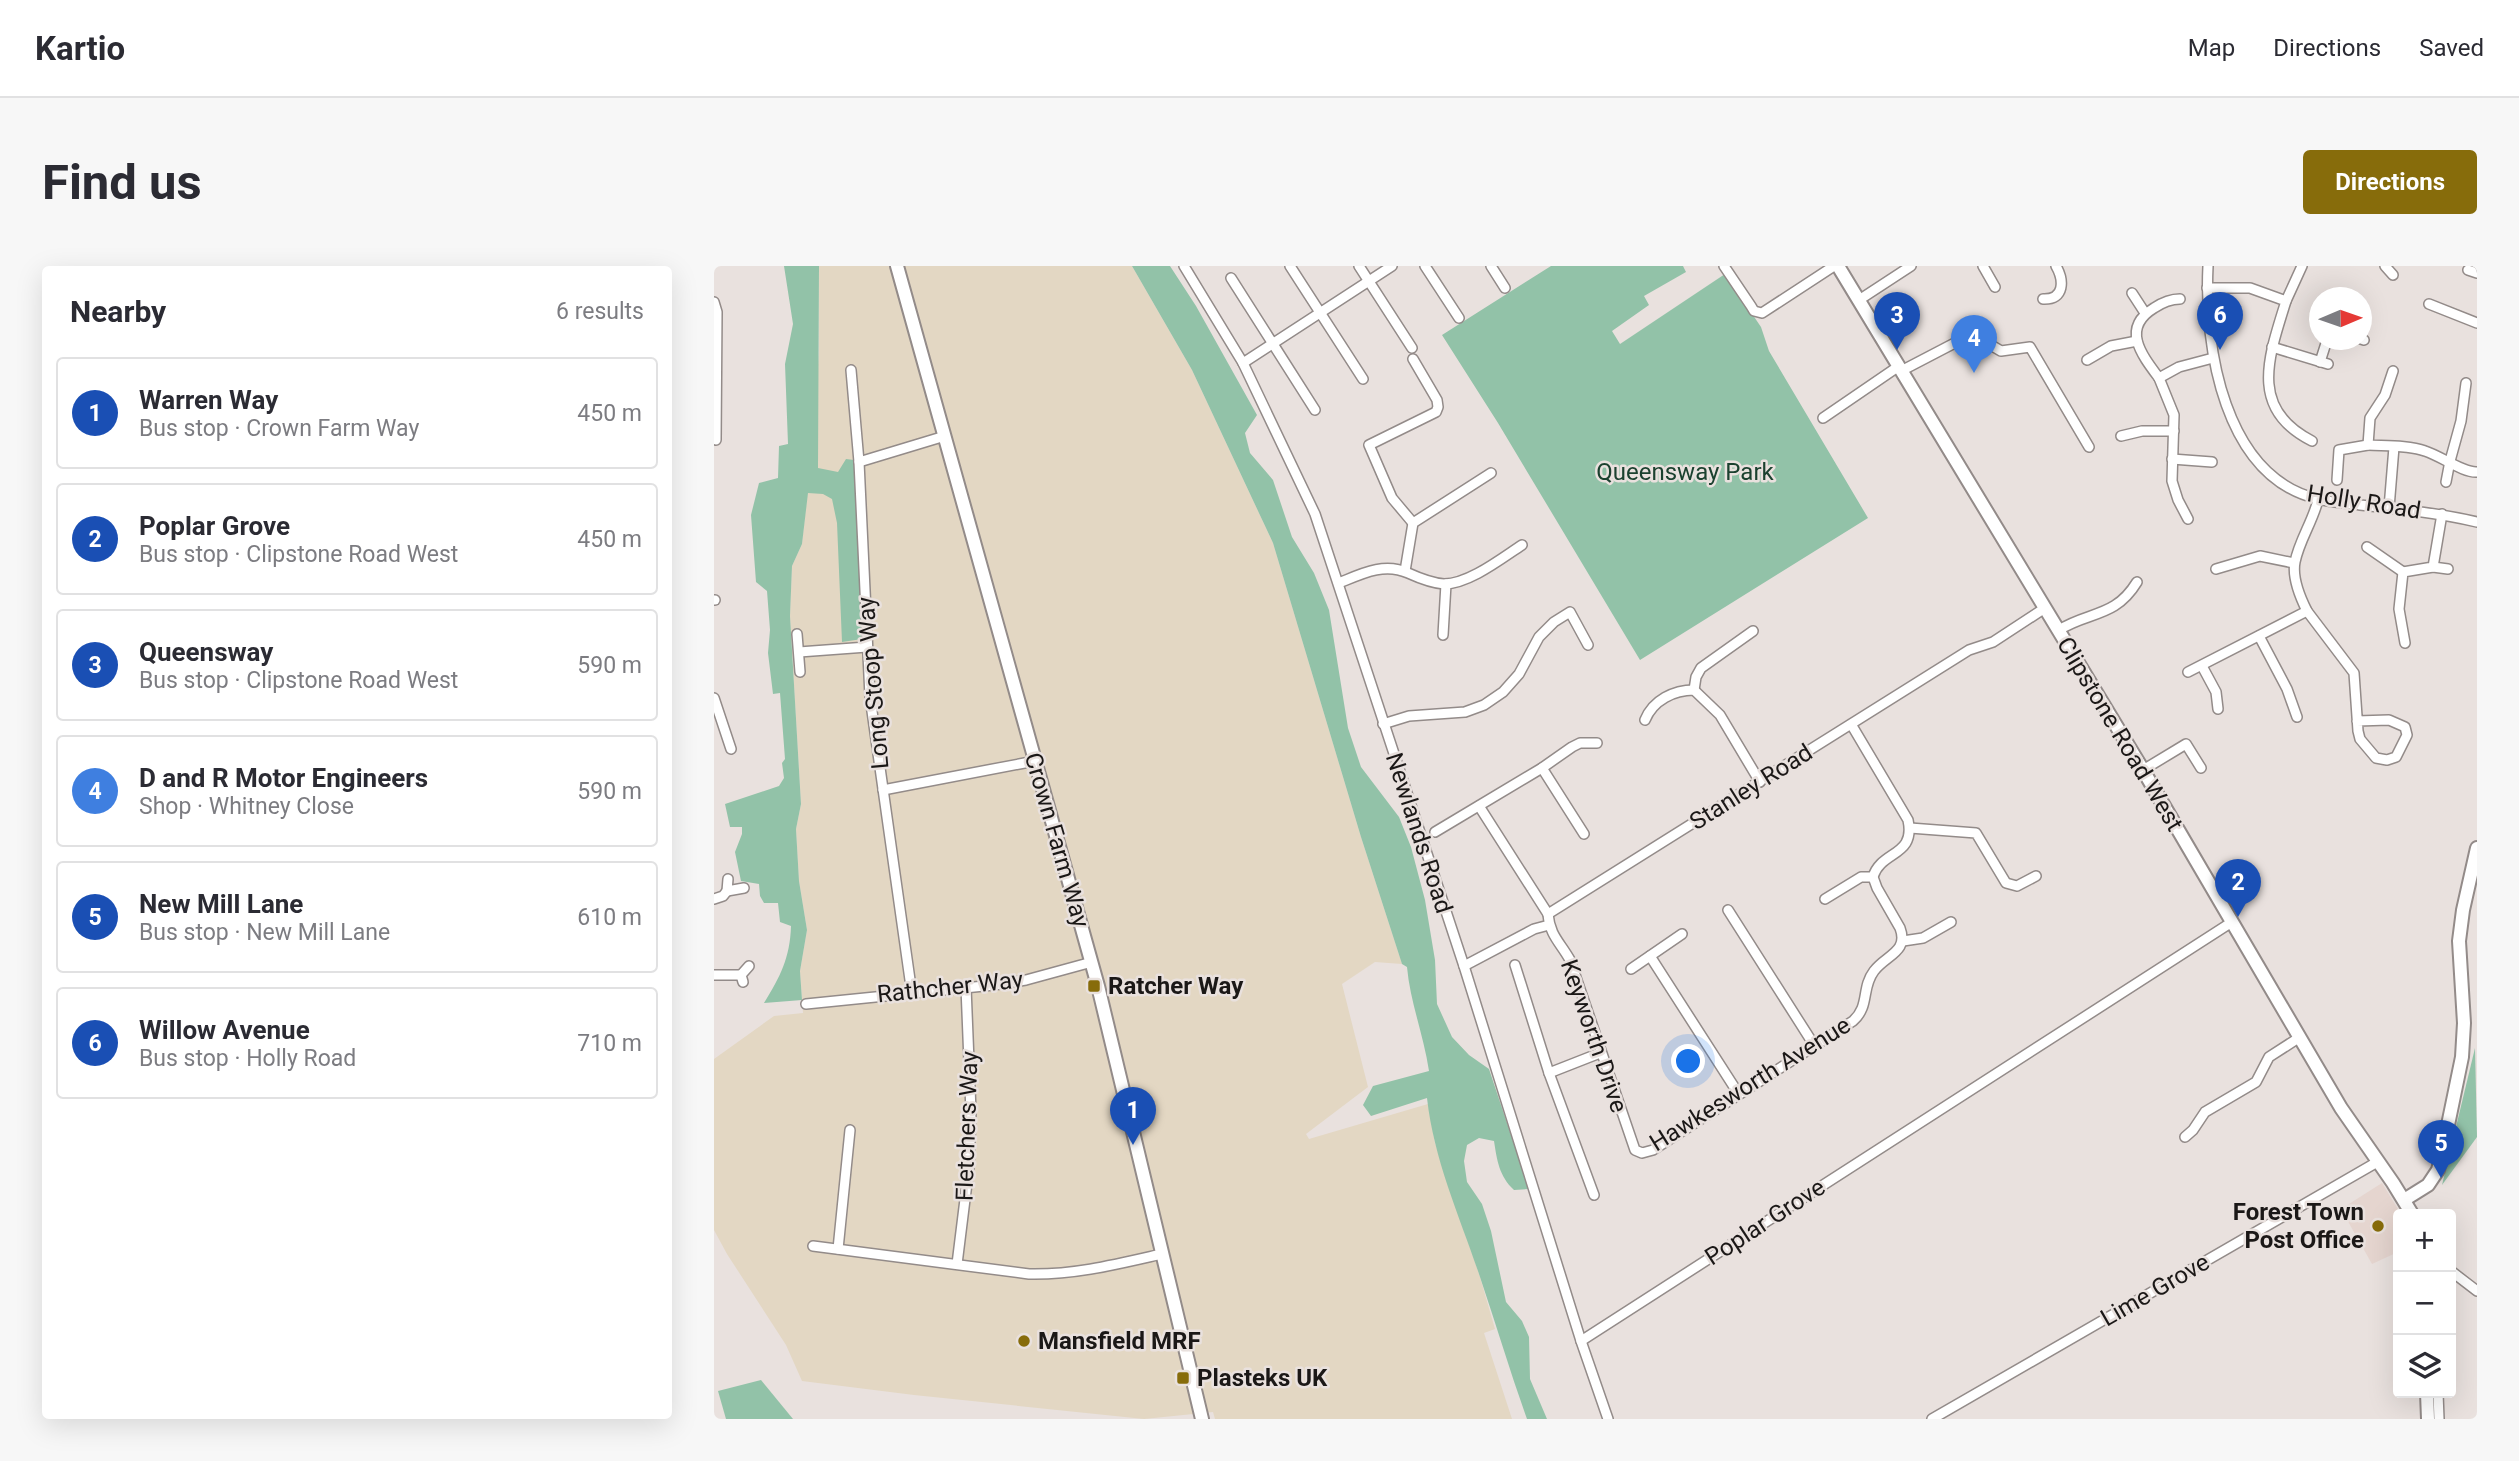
<!DOCTYPE html>
<html lang="en">
<head>
<meta charset="utf-8">
<style>
	body { margin:0; font-family:Roboto,sans-serif; background:#f7f7f7; color:#2b2b33 }
	.controls { position:absolute; right:21px; bottom:21px; display:grid; overflow:hidden; border-radius:7px; box-shadow:0 7px 28px #0002 }
	.controls button { width:63px; height:63px; display:grid; place-items:center; padding:0; border:0; border-bottom:2px solid #e1e1e2; background:#fff; color:#2b2b33; font:35px sans-serif }
	.compass { position:absolute; left:1595px; top:21px; width:63px; height:63px; border-radius:50%; background:#fff; box-shadow:0 7px 28px #0002; rotate:88deg }
	.you { position:absolute; left:975px; top:796px; width:24px; height:24px; margin:-18px; border:5px solid #fff; border-radius:50%; background:#1a73e8; box-shadow:0 0 0 10px #1a73e833 }
	.badge { display:grid; place-items:center; width:46px; height:46px; border-radius:50%; background:#876c0b; color:#fff; font-size:23px; font-weight:700 }
	.pin { position:absolute; translate:-50% -58px; filter:drop-shadow(0 2px 4px #0008) }
	.pin::after { content:''; position:absolute; top:37px; width:24px; height:21px; background:inherit; clip-path:polygon(0 0,100% 0,50% 100%) }
	.list { margin:0; padding:0; list-style:none }
	h2 { display:flex; justify-content:space-between; align-items:center; height:91px; margin:0; padding:0 28px; font-size:30px }
	h2 small { font-size:23px; font-weight:400; color:#7c7c81 }
	.list li { display:grid; grid-template-columns:46px 1fr auto; gap:21px; align-items:center; box-sizing:border-box; height:112px; margin:0 14px 14px; padding:0 14px; border:2px solid #e1e1e2; border-radius:7px }
	.list b { display:block; font-size:26px; white-space:nowrap }
	.list p { margin:0; font-size:23px; white-space:nowrap; color:#7c7c81 }
	.list em { font-size:23px; font-style:normal; color:#7c7c81 }
	.icon { flex:none; width:38px; height:38px; fill:none; stroke:currentColor; stroke-width:2; stroke-linecap:round; stroke-linejoin:round }
	.map { position:relative; flex:none; width:1763px; height:1153px; overflow:hidden; border-radius:7px }
	header { display:flex; align-items:center; gap:42px; box-sizing:border-box; height:98px; padding:0 35px; background:#fff; border-bottom:2px solid #e1e1e2 }
	header strong { font-size:33px }
	nav { display:flex; gap:38px; margin-inline-start:auto; font-size:24px }
	.intro { display:flex; align-items:center; justify-content:space-between; box-sizing:border-box; height:168px; padding:0 42px }
	h1 { margin:0; font-size:49px }
	.button { padding:18px 32px; border-radius:7px; background:#876c0b; color:#fff; font-size:24px; font-weight:700 }
	main { display:flex; gap:42px; padding:0 42px }
	aside { flex:1; background:#fff; border-radius:7px; box-shadow:0 7px 28px #0002 }
	.map>svg:first-child { display:block }
	.built { fill:#e5d5cf }
	.industrial { fill:#e3d7c3 }
	.green { fill:#92c2a8 }
	.lines { fill:none; stroke-linecap:round; stroke-linejoin:round }
	.street-casing { stroke:#938b89; stroke-width:12 }
	.secondary-casing { stroke:#938b89; stroke-width:16 }
	.street { stroke:#fff; stroke-width:9 }
	.secondary { stroke:#fff; stroke-width:12 }
	.poi-dot { fill:#876c0b; stroke:#e9e1de; stroke-width:2.5 }
	.labels { text-anchor:middle; stroke-width:5; stroke-linejoin:round; paint-order:stroke }
	.park-label { font-size:24px; fill:#1b412f; stroke:#e9e1de }
	.street-label { font-size:24px; fill:#1b1817; stroke:#e9e1de }
	.poi-label { font-size:24px; font-weight:bold; fill:#1b1817; stroke:#e9e1de; text-anchor:start }
</style>
</head>
<body>
<header>
<strong>Kartio</strong>
<nav><a>Map</a><a>Directions</a><a>Saved</a></nav>
</header>
<div class="intro"><h1>Find us</h1><a class="button">Directions</a></div>
<main>
<aside>
<h2>Nearby<small>6 results</small></h2>
<ul class="list">
<li><span class="badge" style="background:#1a4fb4">1</span><div><b>Warren Way</b><p>Bus stop · Crown Farm Way</p></div><em>450 m</em></li>
<li><span class="badge" style="background:#1a4fb4">2</span><div><b>Poplar Grove</b><p>Bus stop · Clipstone Road West</p></div><em>450 m</em></li>
<li><span class="badge" style="background:#1a4fb4">3</span><div><b>Queensway</b><p>Bus stop · Clipstone Road West</p></div><em>590 m</em></li>
<li><span class="badge" style="background:#3f7fe0">4</span><div><b>D and R Motor Engineers</b><p>Shop · Whitney Close</p></div><em>590 m</em></li>
<li><span class="badge" style="background:#1a4fb4">5</span><div><b>New Mill Lane</b><p>Bus stop · New Mill Lane</p></div><em>610 m</em></li>
<li><span class="badge" style="background:#1a4fb4">6</span><div><b>Willow Avenue</b><p>Bus stop · Holly Road</p></div><em>710 m</em></li>
</ul>
</aside>
<div class="map">
<svg width="1763" height="1153" viewBox="0 0 1763 1153">
	<rect width="100%" height="100%" fill="#e9e1de"/>
	<polygon class="built" points="1668,917 1687,948 1684,948 1684,986 1658,998 1627,943"/>
	<polygon class="industrial" points="105,0 418,0 478,104 559,277 647,571 688,698 661,696 628,718 654,821 592,868 595,873 714,838 721,877 766,1011 781,1063 770,1067 798,1153 501,1153 499,1146 430,1153 200,1129 88,1115 72,1079 13,988 0,964 0,793 60,750 89,747 86,705 93,664 85,615 82,563 87,538 76,350 78,300 88,278 94,222 105,87"/>
	<g class="green">
		<path d="M70,0H105L104,202L124,206L132,193L140,194L148,373L128,376L123,257L118,233L109,228L94,227L88,278L78,300L76,350L87,538L82,563L85,615L93,664L86,705L88,734L50,737C66,711 76,692 77,660L66,656L64,637H50L46,630L45,618L27,615L21,586L28,568V561H16L11,538L65,520L70,512L68,497L71,493L66,427L59,428L54,387L56,364L53,325L42,316L37,249L45,217L64,212L65,180L74,178L71,98L79,58Z"/>
		<path d="M418,0H456L482,40L543,149L531,167L536,187L559,214L578,271L600,307L615,344L634,462L647,501L685,551L697,581L711,634L721,694L723,738L738,771L755,789L775,803L815,923L800,924C785,910 783,894 780,875L765,872L753,879L750,895L753,916L768,938L777,965L792,1036L808,1055L815,1071L816,1113L833,1153H813C796,1106 782,1058 766,1011C746,951 720,895 713,832L657,850L649,839L659,820L715,805C710,770 696,736 693,701L688,698L647,571L559,277L478,104Z"/>
		<polygon points="837,0 969,0 972,6 930,30 935,39 898,65 906,78 1011,8 1047,61 1055,85 1154,252 926,394 784,157 728,69"/>
		<polygon points="1761,782 1763,871 1728,919"/>
		<polygon points="47,1114 79,1153 12,1153 4,1125"/>
	</g>
	<g class="lines">
		<g class="street-casing">
			<g id="street">
				<polyline points="470,0 529,97 601,248 750,700 867,1075 894,1153"/>
				<polyline points="576,0 649,113"/>
				<polyline points="645,0 698,82"/>
				<polyline points="711,0 745,52"/>
				<polyline points="777,0 791,22"/>
				<polyline points="1010,0 1037,40 1040,45 1048,47 1120,0"/>
				<polyline points="1269,0 1281,21"/>
				<path d="M1494,0C1490,81 1510,211 1604,233C1618,237 1633,237 1646,239C1686,243 1724,247 1763,256"/>
				<polyline points="1671,0 1679,9"/>
				<polyline points="1754,4 1763,7"/>
				<polyline points="517,12 601,144"/>
				<path d="M1493,22H1536L1572,35C1555,90 1534,143 1598,175"/>
				<polyline points="1418,27 1431,47"/>
				<path d="M1329,33C1351,34 1350,14 1342,0"/>
				<polyline points="1145,34 1197,0"/>
				<polyline points="1572,35 1588,0"/>
				<polyline points="0,36 3,46 2,174"/>
				<polyline points="1715,38 1763,57"/>
				<polyline points="1603,56 1605,58"/>
				<polyline points="1647,73 1650,74"/>
				<polyline points="1558,81 1614,98"/>
				<polyline points="1373,94 1397,80 1423,75"/>
				<polyline points="1606,96 1613,74"/>
				<polyline points="529,97 678,0"/>
				<polyline points="137,104 145,196 156,431 198,728"/>
				<polyline points="1187,105 1258,68 1287,85 1316,81 1375,181"/>
				<path d="M1679,105L1671,129L1656,152L1654,179C1673,180 1694,179 1711,185C1727,190 1749,207 1763,206"/>
				<path d="M1445,112C1427,88 1407,62 1440,42C1449,36 1456,33 1466,33"/>
				<polyline points="1109,152 1185,100"/>
				<polyline points="1407,170 1428,165 1460,165"/>
				<polyline points="1458,193 1498,196"/>
				<polyline points="145,196 231,170"/>
				<polyline points="1623,214 1625,184 1654,179"/>
				<polyline points="1732,216 1736,195 1747,155 1752,117"/>
				<path d="M1604,234C1599,255 1585,275 1581,296C1578,311 1586,331 1593,345L1640,407L1644,465L1646,473L1662,492L1673,494L1682,491L1693,469L1691,461L1675,454L1643,455"/>
				<polyline points="1675,242 1680,181"/>
				<polyline points="1474,253 1464,234 1458,215 1460,149 1445,112 1465,101 1499,92"/>
				<polyline points="699,257 678,232 655,179 722,146 724,141 723,134 699,93"/>
				<polyline points="1653,281 1689,306"/>
				<polyline points="1719,301 1734,303"/>
				<polyline points="1502,303 1546,290 1580,297"/>
				<polyline points="691,305 699,257 777,207"/>
				<path d="M625,317C647,308 670,296 694,307C705,312 717,317 730,318C755,318 788,292 808,279"/>
				<polyline points="0,334 1,334"/>
				<path d="M1345,364C1375,345 1401,352 1423,316"/>
				<polyline points="83,368 86,406"/>
				<polyline points="729,369 732,318"/>
				<polyline points="1545,370 1573,423 1583,451"/>
				<polyline points="1691,377 1685,343 1689,306 1719,301 1728,248"/>
				<polyline points="85,386 153,381"/>
				<polyline points="1488,400 1502,426 1504,443"/>
				<polyline points="1474,406 1593,345"/>
				<polyline points="980,424 982,411 987,402 1039,365"/>
				<polyline points="0,432 17,483"/>
				<path d="M931,454C939,434 960,424 980,424L1006,449L1046,516"/>
				<polyline points="669,458 695,450 751,446 770,439 789,426 805,408 825,371 840,356 856,346 874,379"/>
				<path d="M1137,458L1194,554C1202,591 1167,584 1159,611L1163,622L1186,662C1195,686 1172,689 1160,705C1147,722 1156,740 1139,755L939,884L928,887L921,884L856,694C846,676 836,670 834,648L1255,384L1279,376L1331,342"/>
				<polyline points="828,502 870,568"/>
				<polyline points="1429,504 1472,478 1487,502"/>
				<polyline points="169,524 321,495"/>
				<polyline points="765,540 834,648"/>
				<polyline points="1196,562 1262,567 1292,617 1303,620 1322,610"/>
				<polyline points="721,566 828,502 858,481 866,477 883,477"/>
				<polyline points="14,613 13,625 30,622"/>
				<polyline points="0,633 9,630 13,625"/>
				<polyline points="1111,633 1147,611 1159,611"/>
				<polyline points="1014,644 1100,779"/>
				<polyline points="1189,675 1209,672 1237,656"/>
				<polyline points="936,690 1024,827"/>
				<polyline points="801,699 835,807 880,929"/>
				<polyline points="750,700 820,663 835,659"/>
				<polyline points="917,703 968,668"/>
				<polyline points="0,709 27,709"/>
				<polyline points="29,716 27,709 35,700"/>
				<polyline points="92,738 280,719 312,714 378,696"/>
				<polyline points="835,807 886,787"/>
				<polyline points="1471,871 1479,864 1491,846 1542,816 1555,791 1586,771"/>
				<path d="M99,980L315,1008C361,1009 404,998 448,988"/>
				<polyline points="124,983 136,864"/>
				<polyline points="243,998 255,901 257,846 252,721"/>
				<polyline points="1737,1005 1763,1025"/>
				<polyline points="867,1075 1518,656"/>
				<polyline points="1724,1127 1725,1153"/>
				<polyline points="1218,1153 1665,895"/>
			</g>
		</g>
		<g class="secondary-casing">
			<g id="secondary">
				<polyline points="183,0 384,720 488,1153"/>
				<polyline points="1124,0 1429,504 1627,842 1679,917 1698,948"/>
				<polyline points="1690,934 1714,919 1724,904 1728,888 1748,791 1750,757 1745,675 1749,644 1763,582"/>
				<polyline points="1713,1127 1714,1153"/>
			</g>
		</g>
		<use href="#street" class="street"/>
		<use href="#secondary" class="secondary"/>
	</g>
	<g class="poi-dot">
		<rect x="373" y="713" width="14" height="14" rx="3.5"/>
		<circle cx="1664" cy="960" r="7"/>
		<circle cx="310" cy="1075" r="7"/>
		<rect x="462" y="1105" width="14" height="14" rx="3.5"/>
	</g>
	<g class="labels">
		<g class="park-label">
			<text x="971" y="214">Queensway Park</text>
		</g>
		<g class="street-label">
			<text transform="translate(1650 236) rotate(9)" y="8">Holly Road</text>
			<text transform="translate(159 417) rotate(-95)" y="8">Long Stoop Way</text>
			<text transform="translate(1406 468) rotate(59)" y="8">Clipstone Road West</text>
			<text transform="translate(1037 521) rotate(-32)" y="8">Stanley Road</text>
			<text transform="translate(705 567) rotate(72)" y="8">Newlands Road</text>
			<text transform="translate(343 574) rotate(74)" y="8">Crown Farm Way</text>
			<text transform="translate(236 721) rotate(-6)" y="8">Rathcher Way</text>
			<text transform="translate(880 770) rotate(71)" y="8">Keyworth Drive</text>
			<text transform="translate(1036 818) rotate(-32)" y="8">Hawkesworth Avenue</text>
			<text transform="translate(253 860) rotate(-88)" y="8">Fletchers Way</text>
			<text transform="translate(1051 956) rotate(-33)" y="8">Poplar Grove</text>
			<text transform="translate(1441 1024) rotate(-30)" y="8">Lime Grove</text>
		</g>
		<g class="poi-label">
			<text x="394" y="728">Ratcher Way</text>
			<text x="1650" y="954" text-anchor="end">Forest Town<tspan x="1650" dy="28">Post Office</tspan></text>
			<text x="324" y="1083">Mansfield MRF</text>
			<text x="483" y="1120">Plasteks UK</text>
		</g>
	</g>
</svg>
<div class="controls">
<button>+</button>
<button>−</button>
<button><svg class="icon" aria-label="layers" viewBox="0 0 24 24"><path d="M12 4l9 5-9 5-9-5zM3 14l9 5 9-5"/></svg></button>
</div>
<svg class="compass" viewBox="-18 -18 36 36"><path d="M0-13l5 13h-10z" fill="#e53935"/><path d="M0 13l5-13h-10z" fill="#7c7c81"/></svg>
<div class="you"></div>
<div class="pin badge" style="left:419px;top:879px;background:#1a4fb4">1</div>
<div class="pin badge" style="left:1524px;top:651px;background:#1a4fb4">2</div>
<div class="pin badge" style="left:1183px;top:84px;background:#1a4fb4">3</div>
<div class="pin badge" style="left:1260px;top:107px;background:#3f7fe0">4</div>
<div class="pin badge" style="left:1727px;top:912px;background:#1a4fb4">5</div>
<div class="pin badge" style="left:1506px;top:84px;background:#1a4fb4">6</div>
</div>
</main>
</body>
</html>
